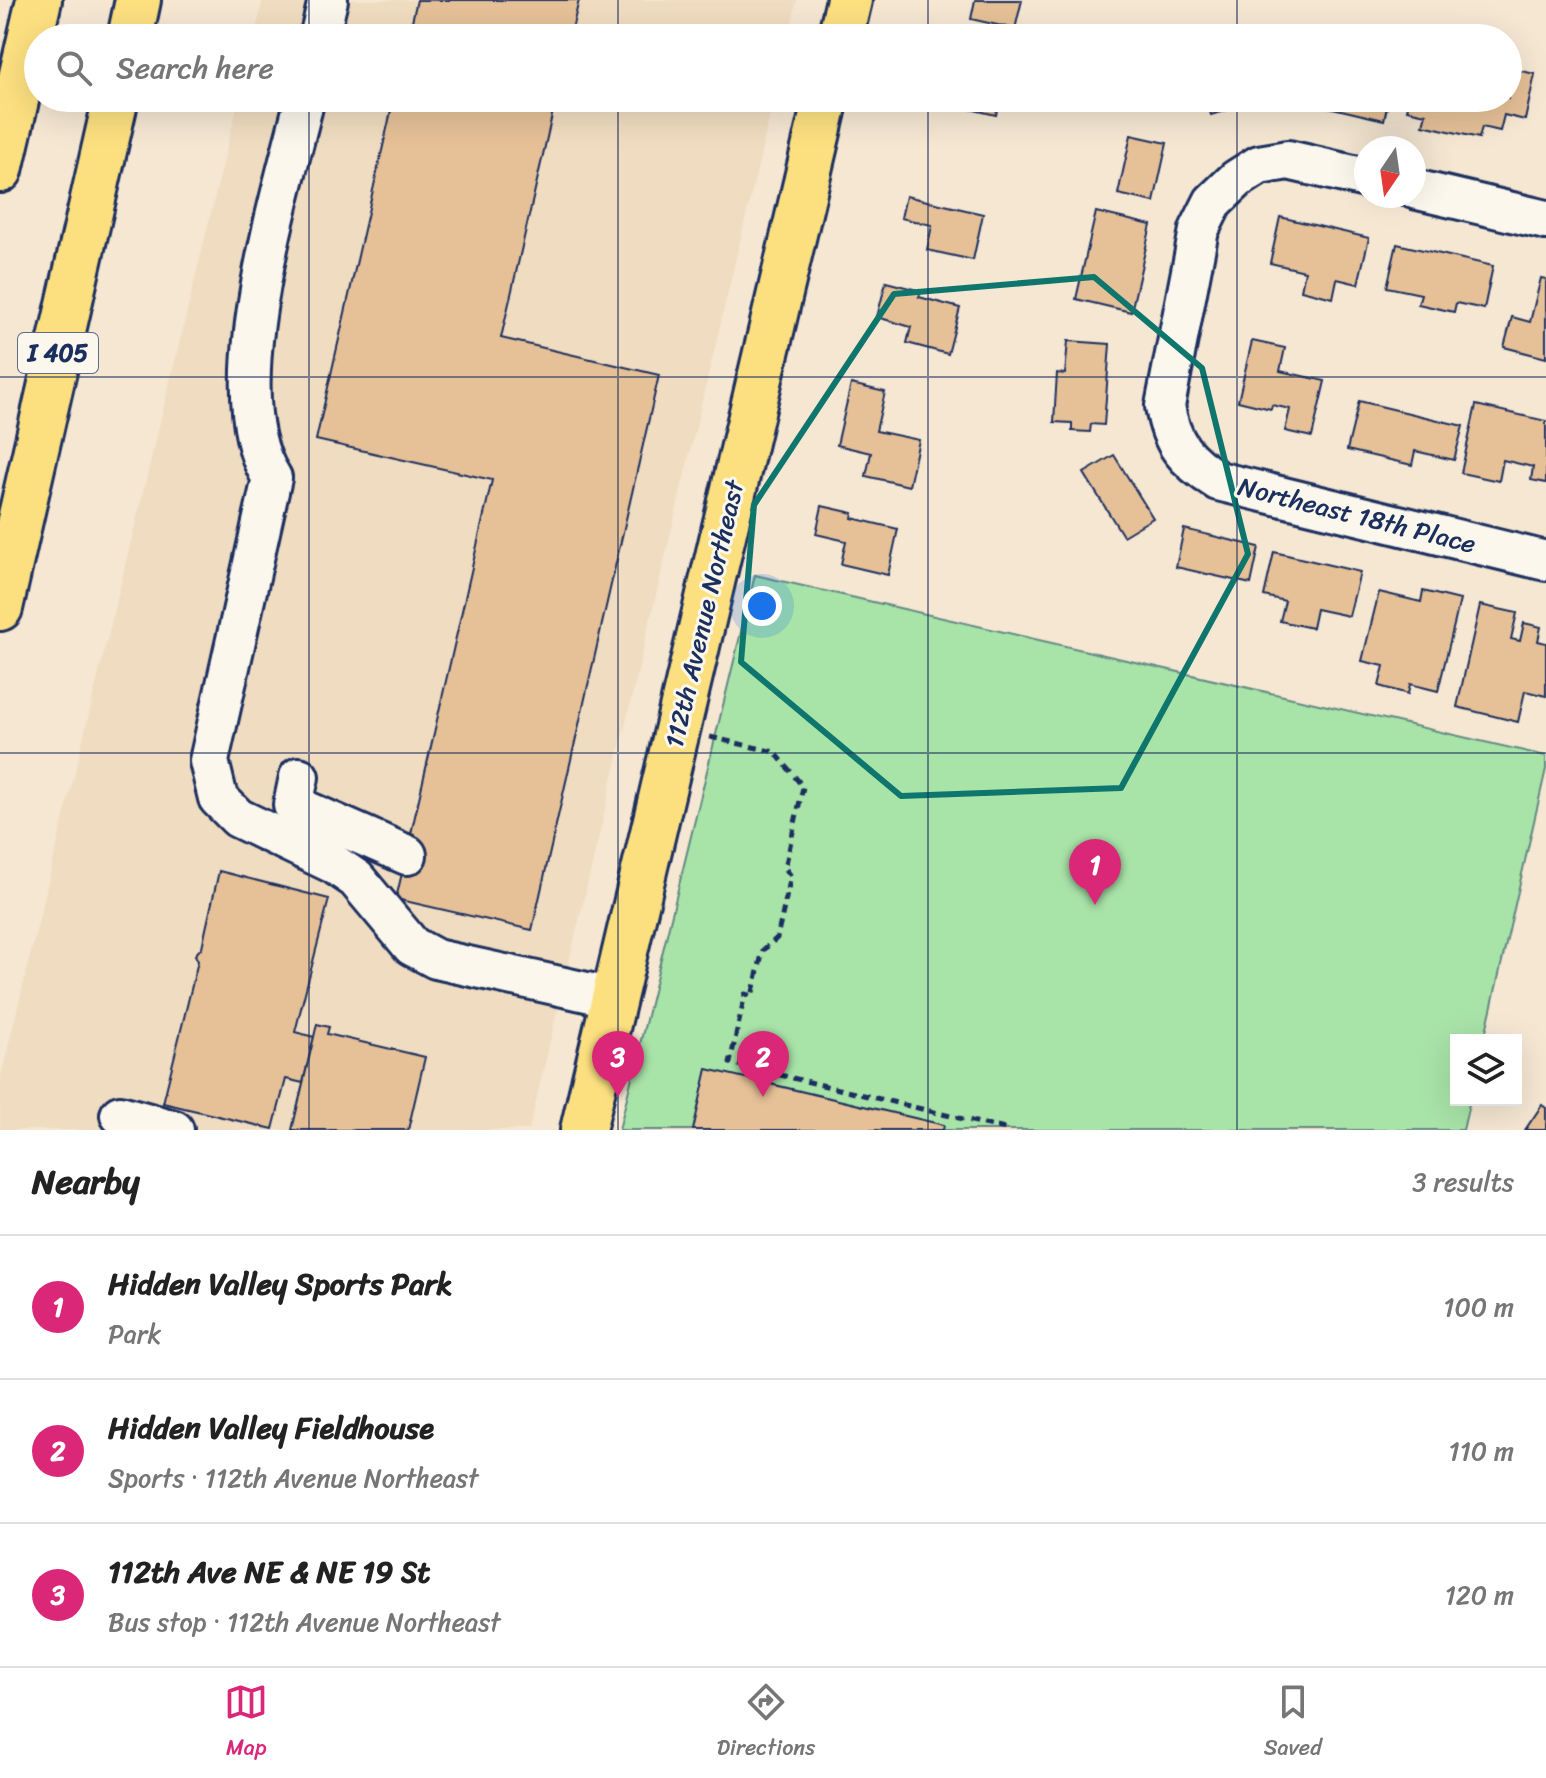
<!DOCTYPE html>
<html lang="en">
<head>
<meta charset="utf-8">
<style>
	body { margin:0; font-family:Sriracha,sans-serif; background:#f6f6f6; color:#222 }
	.controls { position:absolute; right:24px; bottom:24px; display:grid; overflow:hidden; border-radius:0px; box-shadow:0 8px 32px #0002 }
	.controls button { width:72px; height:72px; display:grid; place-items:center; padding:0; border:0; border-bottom:2px solid #e0e0e0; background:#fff; color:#222; font:40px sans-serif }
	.compass { position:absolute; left:1354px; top:136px; width:72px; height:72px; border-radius:50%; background:#fff; box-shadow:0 8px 32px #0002; rotate:193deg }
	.you { position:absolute; left:762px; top:606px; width:28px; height:28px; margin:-20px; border:6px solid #fff; border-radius:50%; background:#1a73e8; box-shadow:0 0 0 12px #1a73e833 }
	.badge { display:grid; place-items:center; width:52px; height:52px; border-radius:50%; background:#db2777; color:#fff; font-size:26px; font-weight:700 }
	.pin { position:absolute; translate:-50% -66px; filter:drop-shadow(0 2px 4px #0008) }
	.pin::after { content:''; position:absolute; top:42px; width:28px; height:24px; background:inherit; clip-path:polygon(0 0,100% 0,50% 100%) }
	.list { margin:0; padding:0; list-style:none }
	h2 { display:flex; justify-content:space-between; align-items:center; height:104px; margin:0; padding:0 32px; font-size:34px }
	h2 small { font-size:26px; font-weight:400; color:#767676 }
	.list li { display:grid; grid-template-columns:52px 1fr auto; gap:24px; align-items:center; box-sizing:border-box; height:144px; padding:0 32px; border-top:2px solid #e0e0e0 }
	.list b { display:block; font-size:30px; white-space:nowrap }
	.list p { margin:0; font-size:26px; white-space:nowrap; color:#767676 }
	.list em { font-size:26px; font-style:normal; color:#767676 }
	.icon { flex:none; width:44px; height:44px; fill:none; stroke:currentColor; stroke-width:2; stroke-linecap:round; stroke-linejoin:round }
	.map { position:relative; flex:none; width:1546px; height:1130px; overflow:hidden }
	.search { position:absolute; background:#fff; box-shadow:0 8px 32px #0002; left:24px; right:24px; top:24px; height:88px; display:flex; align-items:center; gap:20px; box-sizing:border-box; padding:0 28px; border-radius:44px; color:#767676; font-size:30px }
	.sheet { height:536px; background:#fff }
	nav { display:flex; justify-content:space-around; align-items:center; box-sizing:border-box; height:112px; border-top:2px solid #e0e0e0; background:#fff; font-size:22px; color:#767676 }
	nav a { display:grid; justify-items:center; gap:4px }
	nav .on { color:#db2777 }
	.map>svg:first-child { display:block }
	.built { fill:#f0dcc0 }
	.green { fill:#a8e3a8; stroke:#628983; stroke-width:2 }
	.building { fill:#e6c197; stroke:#1b2f5e; stroke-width:2 }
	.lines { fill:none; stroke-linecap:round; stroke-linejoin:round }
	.minor-casing { stroke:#1b2f5e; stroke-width:44 }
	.major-casing { stroke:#1b2f5e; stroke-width:50 }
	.highway-casing { stroke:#1b2f5e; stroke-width:50 }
	.path { stroke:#1b2f5e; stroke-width:5; stroke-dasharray:8 6; stroke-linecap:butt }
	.minor { stroke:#fbf7ec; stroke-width:38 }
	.major { stroke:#fce080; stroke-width:44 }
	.highway { stroke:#fce080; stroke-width:44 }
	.marked { fill:none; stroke:#0f766e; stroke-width:6; stroke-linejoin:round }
	.grid { fill:none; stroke:#1b2f5e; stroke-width:2; stroke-opacity:0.55 }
	.labels { text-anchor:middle; stroke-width:6; stroke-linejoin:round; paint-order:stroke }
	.shield { fill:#fbf7ec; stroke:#5e6b89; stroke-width:2 }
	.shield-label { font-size:24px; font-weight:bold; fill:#1b2f5e }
	.street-label { font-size:26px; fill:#1b2f5e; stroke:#fbf7ec }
</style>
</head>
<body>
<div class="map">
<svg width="1546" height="1130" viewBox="0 0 1546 1130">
	<rect width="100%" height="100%" fill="#f5e7d2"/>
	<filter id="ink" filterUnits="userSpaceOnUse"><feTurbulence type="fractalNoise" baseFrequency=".0125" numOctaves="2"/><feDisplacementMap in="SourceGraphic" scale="16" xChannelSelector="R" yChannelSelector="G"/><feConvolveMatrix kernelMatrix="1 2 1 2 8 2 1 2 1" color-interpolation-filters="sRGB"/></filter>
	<g filter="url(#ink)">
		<g class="built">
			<polygon points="263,0 797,0 788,38 254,38"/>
			<polygon points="239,98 774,98 529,1130 0,1130 0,1080"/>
		</g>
		<polygon class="green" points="755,575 1546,756 1546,769 1484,1040 1456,1040 1456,1100 1470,1100 1463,1130 619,1130"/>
		<g class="building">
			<polygon points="417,0 579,0 570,38 408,38"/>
			<polygon points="975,0 1022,0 1015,29 971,19"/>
			<polygon points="1508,68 1535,74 1525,120 1504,115 1500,131 1482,127 1479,138 1423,125 1426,114 1407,110 1410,98 1508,98"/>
			<polygon points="394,98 556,98 501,338 659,375 532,930 396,899 492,480 316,440"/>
			<polygon points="955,98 1000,98 996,115 953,105"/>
			<polygon points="1206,98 1267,98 1211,115"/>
			<polygon points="1311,98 1389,98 1384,120 1324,106 1325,101"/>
			<polygon points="1131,135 1167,143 1154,202 1118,194"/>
			<polygon points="906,196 983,214 973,260 927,250 932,225 901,218"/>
			<polygon points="1096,212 1151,225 1131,312 1076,299"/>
			<polygon points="1280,217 1369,238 1358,284 1337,279 1333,298 1301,290 1305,271 1270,263"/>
			<polygon points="1397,244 1493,266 1484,309 1456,303 1454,312 1418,304 1421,294 1387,287"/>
			<polygon points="1541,278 1546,279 1546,358 1504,347 1512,317 1530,322"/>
			<polygon points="886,282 921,291 919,297 960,308 948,354 907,343 911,327 877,317"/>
			<polygon points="1068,341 1110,344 1104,425 1091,424 1090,432 1072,431 1072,423 1054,422 1057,373 1065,374"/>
			<polygon points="1252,341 1285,348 1280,371 1325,381 1312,437 1285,431 1290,409 1272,405 1271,409 1238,401"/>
			<polygon points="851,384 885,392 876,431 919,440 909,486 866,476 871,453 837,445"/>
			<polygon points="1359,401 1463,426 1454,460 1415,451 1412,465 1347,450"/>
			<polygon points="1476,405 1546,421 1546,483 1531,480 1533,467 1503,460 1499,481 1461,473"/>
			<polygon points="1114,455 1153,518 1123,536 1084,473"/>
			<polygon points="822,506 853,513 852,518 898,529 888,575 841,564 846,541 816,534"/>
			<polygon points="1184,529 1259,547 1251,584 1176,567"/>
			<polygon points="1274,552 1360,572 1349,616 1316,609 1312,628 1280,621 1285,601 1264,596"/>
			<polygon points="1423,591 1460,600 1438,691 1410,684 1408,694 1379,686 1384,666 1362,661 1379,592 1421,602"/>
			<polygon points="1480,605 1517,613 1511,639 1520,641 1524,623 1541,627 1538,641 1546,643 1546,696 1525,691 1518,722 1457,707"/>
			<polygon points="219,871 329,899 295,1032 314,1037 303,1083 286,1079 273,1129 163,1103 198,961 195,955 202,947"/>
			<polygon points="317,1024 329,1027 327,1034 425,1057 408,1130 292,1130"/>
			<polygon points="707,1069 944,1125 943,1130 693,1130"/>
			<polygon points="1542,1105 1546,1108 1546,1130 1525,1130"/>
		</g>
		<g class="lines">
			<g class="minor-casing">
				<g id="minor">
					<polyline points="319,38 328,0"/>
					<path d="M305,98C283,191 217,395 272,478L209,761L218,798L238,818L334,864L356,879L412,946L436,959L614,998"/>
					<path d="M1366,178L1288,160L1259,165L1237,179L1213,202L1199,230L1165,406C1171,444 1186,461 1218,481L1546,561"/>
					<polyline points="1414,189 1546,220"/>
					<polyline points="299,777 293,805 407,855"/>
					<polyline points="120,1115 174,1130"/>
				</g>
			</g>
			<g class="major-casing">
				<g id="major">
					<polyline points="840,38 849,0"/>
					<polyline points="583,1130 826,98"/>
				</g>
			</g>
			<g class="highway-casing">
				<g id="highway">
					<polyline points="130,38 138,0"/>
					<polyline points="0,170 39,0"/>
					<polyline points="0,608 116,98"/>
				</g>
			</g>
			<polyline class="path" points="710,737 775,752 803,787 785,868 791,876 777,938 763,950 752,996 745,994 730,1063 1009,1130"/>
			<use href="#minor" class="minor"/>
			<use href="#major" class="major"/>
			<use href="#highway" class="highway"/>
		</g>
	</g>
	<path class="marked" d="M1094,277L1202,368L1248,554L1121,788L901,796L741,662L754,505L894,294Z"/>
	<path class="grid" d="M309,0V38M618,0V38M928,0V38M1237,0V38M309,98V1130M618,98V1130M928,98V1130M1237,98V1130M0,377H1546M0,753H1546"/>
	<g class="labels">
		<rect class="shield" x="18" y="333" width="80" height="40" rx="6"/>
		<g class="shield-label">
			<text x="58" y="361">I 405</text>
		</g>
		<g class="street-label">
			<text transform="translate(1357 515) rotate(14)" y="9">Northeast 18th Place</text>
			<text transform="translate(704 614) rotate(-77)" y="9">112th Avenue Northeast</text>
		</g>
	</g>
</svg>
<div class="controls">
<button><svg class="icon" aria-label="layers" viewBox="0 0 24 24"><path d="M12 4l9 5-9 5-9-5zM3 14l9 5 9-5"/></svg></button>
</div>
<svg class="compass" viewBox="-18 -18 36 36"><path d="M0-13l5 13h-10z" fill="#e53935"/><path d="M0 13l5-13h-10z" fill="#767676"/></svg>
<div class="you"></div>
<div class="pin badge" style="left:1095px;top:905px">1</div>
<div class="pin badge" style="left:763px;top:1097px">2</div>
<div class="pin badge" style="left:618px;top:1097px">3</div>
<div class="search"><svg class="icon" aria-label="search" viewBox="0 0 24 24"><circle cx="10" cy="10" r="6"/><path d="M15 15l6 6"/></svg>Search here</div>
</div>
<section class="sheet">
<h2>Nearby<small>3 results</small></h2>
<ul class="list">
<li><span class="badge">1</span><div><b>Hidden Valley Sports Park</b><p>Park</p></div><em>100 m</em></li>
<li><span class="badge">2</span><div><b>Hidden Valley Fieldhouse</b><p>Sports · 112th Avenue Northeast</p></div><em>110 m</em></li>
<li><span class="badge">3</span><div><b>112th Ave NE &amp; NE 19 St</b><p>Bus stop · 112th Avenue Northeast</p></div><em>120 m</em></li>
</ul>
</section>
<nav>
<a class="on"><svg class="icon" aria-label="map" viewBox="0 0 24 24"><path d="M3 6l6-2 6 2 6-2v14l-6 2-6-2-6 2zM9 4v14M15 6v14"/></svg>Map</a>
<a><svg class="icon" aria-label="directions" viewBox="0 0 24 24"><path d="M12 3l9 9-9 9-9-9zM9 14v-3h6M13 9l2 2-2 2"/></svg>Directions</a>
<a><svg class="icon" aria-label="saved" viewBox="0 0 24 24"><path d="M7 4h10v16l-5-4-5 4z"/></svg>Saved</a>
</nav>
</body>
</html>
